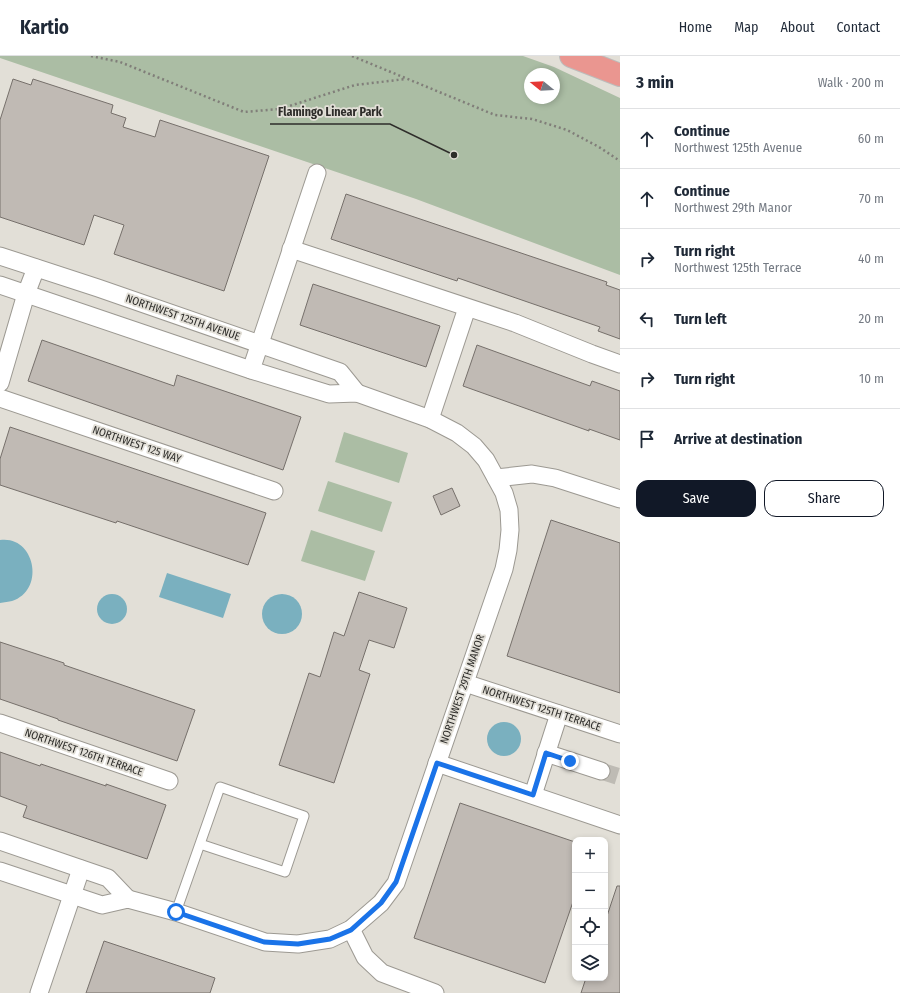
<!DOCTYPE html>
<html lang="en">
<head>
<meta charset="utf-8">
<style>
	body { margin:0; font-family:"Fira Sans Condensed",sans-serif; background:#f2f2f3; color:#1f2937 }
	.controls { position:absolute; right:12px; bottom:12px; display:grid; overflow:hidden; border-radius:8px; box-shadow:0 2px 6px #0003 }
	.controls button { width:36px; height:36px; display:grid; place-items:center; padding:0; border:0; border-bottom:1px solid #e0e1e3; background:#fff; color:#1f2937; font:20px sans-serif }
	.compass { position:absolute; left:524px; top:12px; width:36px; height:36px; border-radius:50%; background:#fff; box-shadow:0 2px 6px #0003; rotate:288deg }
	.stop { position:absolute; width:12px; height:12px; margin:-9px; border:3px solid #1a73e8; border-radius:50%; background:#fff }
	.stop.end { background:#1a73e8; border-color:#fff; box-shadow:0 1px 4px #0008 }
	.list { margin:0; padding:0; list-style:none }
	h2 { display:flex; justify-content:space-between; align-items:center; height:52px; margin:0; padding:0 16px; font-size:17px }
	h2 small { font-size:13px; font-weight:400; color:#747a83 }
	.list li { display:grid; grid-template-columns:26px 1fr auto; gap:12px; align-items:center; box-sizing:border-box; height:60px; padding:0 16px; border-top:1px solid #e0e1e3 }
	.list b { display:block; font-size:15px; white-space:nowrap }
	.list p { margin:0; font-size:13px; white-space:nowrap; color:#747a83 }
	.list em { font-size:13px; font-style:normal; color:#747a83 }
	.actions { display:flex; gap:8px; padding:12px 16px }
	.actions a { flex:1; padding:9px 0; border:1px solid #111827; border-radius:12px; text-align:center; font-size:14px; color:#111827 }
	.actions .main { background:#111827; color:#fff }
	.icon { flex:none; width:22px; height:22px; fill:none; stroke:currentColor; stroke-width:2; stroke-linecap:round; stroke-linejoin:round }
	.map { position:relative; flex:none; width:620px; height:937px; overflow:hidden }
	header { display:flex; align-items:center; gap:24px; box-sizing:border-box; height:56px; padding:0 20px; background:#fff; border-bottom:1px solid #e0e1e3 }
	header strong { font-size:19px }
	nav { display:flex; gap:22px; margin-inline-start:auto; font-size:14px }
	main { display:flex }
	aside { flex:1; background:#fff }
	.map>svg:first-child { display:block }
	.park { fill:#abbda4; fill-rule:evenodd }
	.water { fill:#7ab0bf }
	.building { fill:#c0bab4; stroke:#76706b }
	.lines { fill:none; stroke-linecap:round; stroke-linejoin:round }
	.minor-tunnel { stroke:#bebbb4; stroke-width:17; stroke-dasharray:17 8; stroke-linecap:butt }
	.service-casing { stroke:#9c9992; stroke-width:11 }
	.minor-casing { stroke:#9c9992; stroke-width:19 }
	.trunk-casing { stroke:#bcbcbb; stroke-width:24 }
	.path { stroke:#807e79; stroke-width:2.5; stroke-dasharray:2 3; stroke-linecap:butt }
	.service { stroke:#fff; stroke-width:9 }
	.minor { stroke:#fff; stroke-width:17 }
	.trunk { stroke:#ea9690; stroke-width:22 }
	.route { stroke:#1a73e8; stroke-width:5 }
	.labels { text-anchor:middle; stroke-width:3.5; stroke-linejoin:round; paint-order:stroke }
	.street-label { font-size:11px; fill:#2e2d2a; stroke:#e2dfd7 }
	.leader { fill:none; stroke:#2e2d2a; stroke-width:1.5 }
	.callout-dot { fill:#2e2d2a; stroke:#e2dfd7; stroke-width:1.5 }
	.callout-label { font-size:12px; text-anchor:middle; font-weight:bold; fill:#2e2d2a; stroke:#e2dfd7; stroke-width:3.5; stroke-linejoin:round; paint-order:stroke }
</style>
</head>
<body>
<header>
<strong>Kartio</strong>
<nav><a>Home</a><a>Map</a><a>About</a><a>Contact</a></nav>
</header>
<main>
<div class="map">
<svg width="620" height="937" viewBox="0 0 620 937">
	<rect width="100%" height="100%" fill="#e2dfd7"/>
	<g class="park">
		<path d="M0,0H523L554,11L620,42V219L416,143L0,2ZM530,18H554V42H530Z"/>
		<polygon points="344,376 408,397 399,427 335,406"/>
		<polygon points="328,425 392,446 382,476 318,455"/>
		<polygon points="311,474 375,495 365,525 301,505"/>
	</g>
	<g class="water">
		<path d="M0,484C35,479 46,534 12,545C9,546 4,546 0,547Z"/>
		<polygon points="167,517 231,538 223,562 159,541"/>
		<circle cx="112" cy="553" r="15"/>
		<circle cx="282" cy="558" r="20"/>
		<circle cx="504" cy="683" r="17"/>
	</g>
	<g class="building">
		<polygon points="13,23 31,29 33,23 113,49 111,57 126,62 123,71 155,81 160,64 269,100 224,235 114,198 124,169 94,159 84,189 0,161 0,64"/>
		<polygon points="346,138 607,226 606,229 620,234 620,283 598,275 600,271 458,222 457,225 331,183"/>
		<polygon points="313,228 440,270 426,311 300,269"/>
		<polygon points="42,284 174,330 177,319 301,361 283,414 28,325"/>
		<polygon points="477,289 590,330 592,325 620,335 620,384 589,373 589,375 463,330"/>
		<polygon points="10,371 266,457 248,509 117,465 116,467 0,429 0,403"/>
		<polygon points="452,432 460,450 441,459 433,440"/>
		<polygon points="551,464 620,487 620,637 507,600"/>
		<polygon points="359,536 407,552 394,592 369,584 359,614 370,618 334,727 279,709 309,617 320,621 334,576 344,580"/>
		<polygon points="0,586 64,607 64,609 195,654 177,705 58,664 58,663 0,643"/>
		<polygon points="0,696 40,710 41,708 106,730 106,728 166,749 147,803 23,761 27,750 0,740"/>
		<polygon points="460,747 575,786 575,840 545,927 414,882"/>
		<polygon points="617,830 620,830 620,937 581,937 586,922 605,922 605,866"/>
		<polygon points="104,885 215,922 210,937 86,937"/>
	</g>
	<g class="lines">
		<polyline class="minor-tunnel" points="601,715 620,721"/>
		<g class="service-casing">
			<polyline id="service" points="176,856 220,731 304,760 285,816 200,788"/>
		</g>
		<g class="minor-casing">
			<g id="minor">
				<polyline points="291,193 515,267 592,298 620,308"/>
				<polyline points="0,200 98,232 340,316 357,337"/>
				<polyline points="0,229 251,314 329,338 357,337 430,363 457,377 474,390 486,404 504,437 509,454 510,474 508,494 504,513 396,827 381,847 351,873 330,883 298,888 265,886 176,856 128,843 102,849 0,815"/>
				<polyline points="251,314 317,117"/>
				<polyline points="0,327 26,238 36,212"/>
				<polyline points="0,342 274,435"/>
				<polyline points="430,363 467,252"/>
				<polyline points="496,422 532,418 555,422 620,443"/>
				<polyline points="465,627 620,678"/>
				<polyline points="0,667 169,725"/>
				<polyline points="546,697 601,715"/>
				<polyline points="437,707 620,769"/>
				<polyline points="533,739 559,658"/>
				<polyline points="0,785 108,822 128,843"/>
				<polyline points="351,873 365,901 382,917 435,937"/>
				<polyline points="39,937 81,813"/>
			</g>
		</g>
		<g class="trunk-casing">
			<polyline id="trunk" points="571,0 620,19"/>
		</g>
		<g class="path">
			<polyline points="91,0 120,6 244,56 280,53 355,29 406,23"/>
			<polyline points="352,0 495,59 532,63 567,74 599,91 620,105"/>
		</g>
		<use href="#service" class="service"/>
		<use href="#minor" class="minor"/>
		<use href="#trunk" class="trunk"/>
	</g>
	<g class="lines">
		<polyline class="route" points="176,856 264,886 298,888 330,883 351,874 381,847 396,826 437,707 533,739 546,697 570,705"/>
	</g>
	<g class="labels">
		<g class="street-label">
			<text transform="translate(183 261) rotate(19)" y="4">NORTHWEST 125TH AVENUE</text>
			<text transform="translate(137 388) rotate(19)" y="4">NORTHWEST 125 WAY</text>
			<text transform="translate(462 633) rotate(-71)" y="4">NORTHWEST 29TH MANOR</text>
			<text transform="translate(542 652) rotate(18)" y="4">NORTHWEST 125TH TERRACE</text>
			<text transform="translate(84 696) rotate(19)" y="4">NORTHWEST 126TH TERRACE</text>
		</g>
	</g>
	<path class="leader" d="M454 99L390 68H270"/>
	<circle class="callout-dot" cx="454" cy="99" r="4"/>
	<g class="callout-label">
		<text x="330" y="60">Flamingo Linear Park</text>
	</g>
</svg>
<div class="controls">
<button>+</button>
<button>−</button>
<button><svg class="icon" aria-label="locate" viewBox="0 0 24 24"><circle cx="12" cy="12" r="6"/><path d="M12 2v4M12 18v4M2 12h4M18 12h4"/></svg></button>
<button><svg class="icon" aria-label="layers" viewBox="0 0 24 24"><path d="M12 4l9 5-9 5-9-5zM3 14l9 5 9-5"/></svg></button>
</div>
<svg class="compass" viewBox="-18 -18 36 36"><path d="M0-13l5 13h-10z" fill="#e53935"/><path d="M0 13l5-13h-10z" fill="#747a83"/></svg>
<div class="stop" style="left:176px;top:856px"></div>
<div class="stop end" style="left:570px;top:705px"></div>
</div>
<aside>
<h2>3 min<small>Walk · 200 m</small></h2>
<ul class="list">
<li><svg class="icon" aria-label="ahead" viewBox="0 0 24 24"><path d="M12 20V5M6 11l6-6 6 6"/></svg><div><b>Continue</b><p>Northwest 125th Avenue</p></div><em>60 m</em></li>
<li><svg class="icon" aria-label="ahead" viewBox="0 0 24 24"><path d="M12 20V5M6 11l6-6 6 6"/></svg><div><b>Continue</b><p>Northwest 29th Manor</p></div><em>70 m</em></li>
<li><svg class="icon" aria-label="right" viewBox="0 0 24 24"><path d="M7 20v-9h11M14 6l5 5-5 5"/></svg><div><b>Turn right</b><p>Northwest 125th Terrace</p></div><em>40 m</em></li>
<li><svg class="icon" aria-label="left" viewBox="0 0 24 24"><path d="M17 20v-9H6M10 6l-5 5 5 5"/></svg><div><b>Turn left</b></div><em>20 m</em></li>
<li><svg class="icon" aria-label="right" viewBox="0 0 24 24"><path d="M7 20v-9h11M14 6l5 5-5 5"/></svg><div><b>Turn right</b></div><em>10 m</em></li>
<li><svg class="icon" aria-label="arrive" viewBox="0 0 24 24"><path d="M6 21V4h12l-3 4 3 4H6"/></svg><div><b>Arrive at destination</b></div></li>
</ul>
<div class="actions"><a class="main">Save</a><a>Share</a></div>
</aside>
</main>
</body>
</html>
